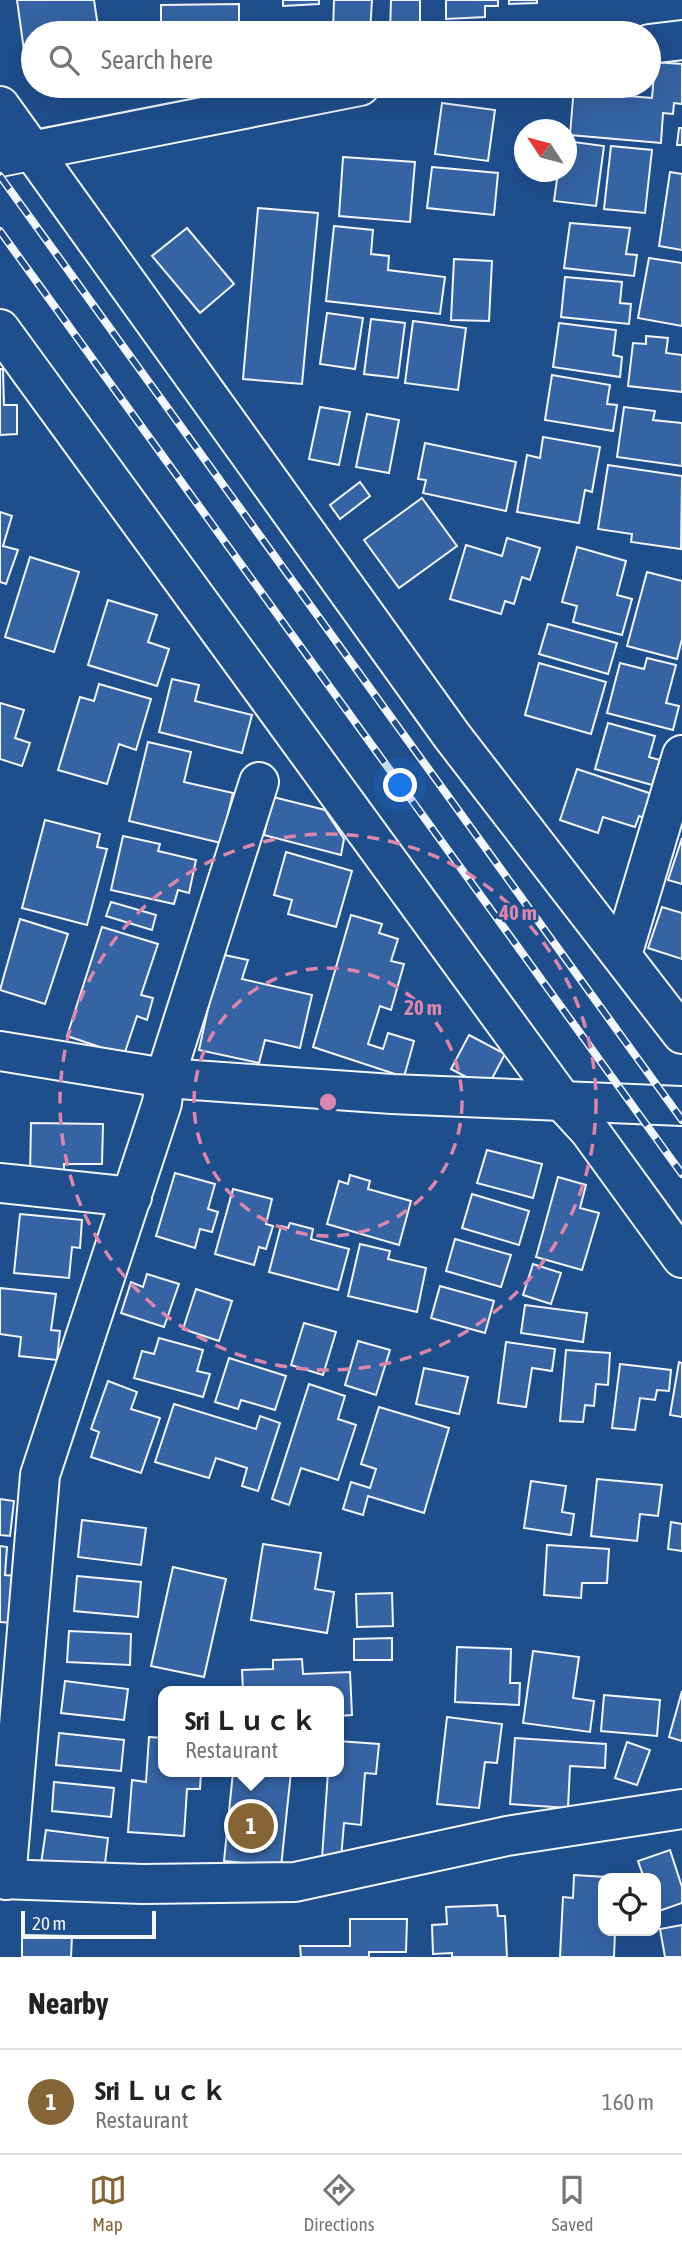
<!DOCTYPE html>
<html lang="en">
<head>
<meta charset="utf-8">
<style>
	body { margin:0; font-family:"Asap Condensed","Noto Sans JP",sans-serif; background:#f6f6f6; color:#222 }
	.controls { position:absolute; right:21px; bottom:21px; display:grid; overflow:hidden; border-radius:14px; box-shadow:0 7px 28px #0002 }
	.controls button { width:63px; height:63px; display:grid; place-items:center; padding:0; border:0; border-bottom:2px solid #e0e0e0; background:#fff; color:#222; font:35px sans-serif }
	.compass { position:absolute; left:514px; top:119px; width:63px; height:63px; border-radius:50%; background:#fff; box-shadow:0 7px 28px #0002; rotate:306deg }
	.scale { position:absolute; left:21px; bottom:18px; width:135px; box-sizing:border-box; padding-left:7px; border:4px solid #f2f6ff; border-top:0; font-size:19px; line-height:24px; white-space:nowrap; color:#f2f6ff; -webkit-text-stroke:5px #1f4e8c; paint-order:stroke }
	.you { position:absolute; left:401px; top:786px; width:24px; height:24px; margin:-18px; border:5px solid #fff; border-radius:50%; background:#1a73e8; box-shadow:0 0 0 10px #1a73e833 }
	.badge { display:grid; place-items:center; width:46px; height:46px; border-radius:50%; background:#856535; color:#fff; font-size:23px; font-weight:700 }
	.pin { position:absolute; translate:-50% -50%; border:4px solid #fff; box-shadow:0 2px 7px #0006 }
	.popup { position:absolute; left:158px; top:1686px; width:186px; height:91px; box-sizing:border-box; display:grid; place-content:center; border-radius:14px; background:#fff; filter:drop-shadow(0 2px 5px #0005); font-size:23px; white-space:nowrap; color:#767676 }
	.popup b { font-size:26px; color:#222 }
	.popup::after { content:''; position:absolute; left:50%; top:100%; margin-left:-14px; border:14px solid transparent; border-top-color:#fff }
	.list { margin:0; padding:0; list-style:none }
	h2 { display:flex; justify-content:space-between; align-items:center; height:91px; margin:0; padding:0 28px; font-size:30px }
	h2 small { font-size:23px; font-weight:400; color:#767676 }
	.list li { display:grid; grid-template-columns:46px 1fr auto; gap:21px; align-items:center; box-sizing:border-box; height:105px; padding:0 28px; border-top:2px solid #e0e0e0 }
	.list b { display:block; font-size:26px; white-space:nowrap }
	.list p { margin:0; font-size:23px; white-space:nowrap; color:#767676 }
	.list em { font-size:23px; font-style:normal; color:#767676 }
	.icon { flex:none; width:38px; height:38px; fill:none; stroke:currentColor; stroke-width:2; stroke-linecap:round; stroke-linejoin:round }
	.map { position:relative; flex:none; width:682px; height:1957px; overflow:hidden }
	.search { position:absolute; background:#fff; box-shadow:0 7px 28px #0002; left:21px; right:21px; top:21px; height:77px; display:flex; align-items:center; gap:18px; box-sizing:border-box; padding:0 24px; border-radius:38px; color:#767676; font-size:26px }
	.sheet { height:196px; background:#fff }
	nav { display:flex; justify-content:space-around; align-items:center; box-sizing:border-box; height:98px; border-top:2px solid #e0e0e0; background:#fff; font-size:19px; color:#767676 }
	nav a { display:grid; justify-items:center; gap:4px }
	nav .on { color:#856535 }
	.map>svg:first-child { display:block }
	.building { fill:#3563a3; stroke:#f2f6ff; stroke-width:2 }
	.lines { fill:none; stroke-linecap:round; stroke-linejoin:round }
	.minor-casing { stroke:#f2f6ff; stroke-width:42 }
	.minor { stroke:#1f4e8c; stroke-width:38 }
	.rail-casing { stroke:#f2f6ff; stroke-width:8 }
	.rail { stroke:#1f4e8c; stroke-width:5; stroke-dasharray:16; stroke-linecap:butt }
	.ring { fill:none; stroke:#da87ad; stroke-width:3.5; stroke-dasharray:12 9 }
	.centre { fill:#da87ad; stroke:#1f4e8c; stroke-width:3.5 }
	.ring-label { font-size:21px; text-anchor:middle; font-weight:bold; fill:#da87ad; stroke:#1f4e8c; stroke-width:5; stroke-linejoin:round; paint-order:stroke }
</style>
</head>
<body>
<div class="map">
<svg width="682" height="1957" viewBox="0 0 682 1957">
	<rect width="100%" height="100%" fill="#1f4e8c"/>
	<g class="building">
		<polygon points="17,0 94,0 99,33 33,33 33,64 26,65"/>
		<polygon points="283,0 319,0 319,4 283,6"/>
		<polygon points="334,0 372,0 370,33 333,33"/>
		<polygon points="391,0 420,0 420,33 390,33"/>
		<polygon points="446,0 498,0 498,6 485,6 485,17 446,19"/>
		<polygon points="509,0 537,0 537,3 509,4"/>
		<polygon points="239,4 239,25 230,25 230,33 161,33 161,5"/>
		<polygon points="655,62 682,64 682,104 674,103 673,114 663,113 661,143 570,135 574,86 629,86 628,96 652,98"/>
		<polygon points="49,86 97,86 98,87 50,93"/>
		<polygon points="442,103 495,110 488,161 435,154"/>
		<polygon points="679,128 682,128 682,145 677,145"/>
		<polygon points="566,141 604,146 596,206 554,201 558,172 566,172"/>
		<polygon points="611,146 652,150 645,213 604,209"/>
		<polygon points="343,157 415,162 410,222 339,216"/>
		<polygon points="432,167 498,173 494,215 427,208"/>
		<polygon points="670,172 682,174 682,250 659,246"/>
		<polygon points="258,208 318,213 302,384 243,379"/>
		<polygon points="570,223 630,228 626,254 637,255 634,276 564,268"/>
		<polygon points="334,226 373,230 371,254 389,256 388,270 445,277 440,314 326,301"/>
		<polygon points="187,228 234,284 200,313 152,256"/>
		<polygon points="649,258 682,263 682,326 638,318"/>
		<polygon points="454,259 492,261 489,321 451,320"/>
		<polygon points="565,277 622,282 620,303 631,304 629,324 561,317"/>
		<polygon points="327,313 363,318 355,369 320,364"/>
		<polygon points="371,319 405,323 398,378 364,374"/>
		<polygon points="413,321 466,328 458,390 405,383"/>
		<polygon points="559,323 616,330 613,355 622,357 620,377 553,367"/>
		<polygon points="646,336 668,338 666,353 682,355 682,392 628,386 633,343 646,344"/>
		<polygon points="0,369 3,369 4,405 17,405 17,434 0,435"/>
		<polygon points="552,375 610,385 607,404 617,405 613,431 545,420"/>
		<polygon points="320,407 350,412 339,465 309,459"/>
		<polygon points="624,407 655,411 653,420 682,423 682,466 617,457"/>
		<polygon points="367,414 399,420 389,473 356,467"/>
		<polygon points="543,437 600,447 592,492 585,490 579,523 517,512 527,455 540,458"/>
		<polygon points="425,443 516,462 506,511 423,493 426,480 418,479"/>
		<polygon points="608,465 682,476 681,549 631,542 632,534 598,529"/>
		<polygon points="360,482 370,496 340,519 330,505"/>
		<polygon points="422,498 457,546 399,588 364,540"/>
		<polygon points="0,512 12,516 3,546 18,550 6,584 0,582"/>
		<polygon points="507,538 540,548 530,580 522,577 514,604 505,601 501,614 450,599 466,545 502,556"/>
		<polygon points="577,547 626,561 617,595 632,599 622,635 573,622 577,606 562,602"/>
		<polygon points="30,557 79,572 54,652 5,637"/>
		<polygon points="647,572 682,581 682,639 677,659 627,646"/>
		<polygon points="108,600 157,615 148,642 169,649 157,686 88,665"/>
		<polygon points="548,624 617,643 608,674 539,654"/>
		<polygon points="647,658 676,665 666,703 679,706 673,730 607,713 620,663 644,669"/>
		<polygon points="539,663 606,682 591,734 525,715"/>
		<polygon points="172,679 199,685 195,701 252,715 242,753 159,732"/>
		<polygon points="99,684 151,699 136,750 119,744 107,784 58,770 80,697 94,701"/>
		<polygon points="0,703 24,710 15,738 30,743 22,766 0,759"/>
		<polygon points="608,723 655,736 649,757 660,760 652,785 595,769"/>
		<polygon points="148,742 191,752 184,782 233,793 221,843 129,821"/>
		<polygon points="577,769 658,796 650,820 639,816 635,827 603,817 598,833 560,820"/>
		<polygon points="273,797 325,810 344,839 341,855 264,835"/>
		<polygon points="45,820 100,834 97,847 107,849 87,925 22,908"/>
		<polygon points="123,836 160,844 158,851 196,860 189,893 178,890 174,904 111,890"/>
		<polygon points="682,838 682,884 668,880"/>
		<polygon points="286,852 352,871 336,927 288,914 292,900 274,895"/>
		<polygon points="111,902 156,915 152,930 106,916"/>
		<polygon points="662,907 682,913 682,959 648,948"/>
		<polygon points="351,915 382,924 379,933 398,939 391,961 404,964 391,1010 380,1006 368,1044 383,1049 388,1033 414,1041 404,1077 313,1047"/>
		<polygon points="20,919 68,934 45,1004 0,990"/>
		<polygon points="102,927 158,944 141,995 153,998 147,1020 137,1016 124,1055 67,1036"/>
		<polygon points="220,954 248,960 242,979 312,995 300,1048 265,1040 259,1063 199,1050"/>
		<polygon points="469,1035 505,1054 487,1088 451,1069"/>
		<polygon points="31,1123 103,1124 102,1164 64,1164 64,1173 30,1174"/>
		<polygon points="487,1150 542,1164 533,1198 477,1183"/>
		<polygon points="175,1173 215,1184 208,1209 218,1212 212,1232 200,1229 195,1248 156,1236"/>
		<polygon points="350,1175 370,1181 368,1189 411,1201 399,1245 327,1224 339,1181 348,1184"/>
		<polygon points="558,1177 586,1185 580,1208 599,1213 582,1270 536,1257"/>
		<polygon points="233,1189 272,1199 266,1224 273,1226 266,1249 259,1247 254,1265 215,1254"/>
		<polygon points="472,1194 529,1211 519,1245 462,1228"/>
		<polygon points="20,1214 82,1220 80,1248 72,1247 69,1278 14,1273"/>
		<polygon points="290,1223 313,1229 311,1239 349,1249 338,1290 269,1272 281,1226 288,1228"/>
		<polygon points="455,1239 511,1255 501,1287 446,1271"/>
		<polygon points="360,1244 390,1251 388,1259 426,1268 417,1312 348,1296"/>
		<polygon points="533,1264 561,1273 551,1304 523,1295"/>
		<polygon points="147,1274 179,1284 164,1327 121,1313 131,1282 143,1287"/>
		<polygon points="440,1286 494,1301 485,1333 431,1318"/>
		<polygon points="0,1288 56,1294 51,1330 60,1331 57,1360 19,1356 21,1337 0,1334"/>
		<polygon points="196,1289 232,1301 219,1341 183,1329"/>
		<polygon points="525,1305 587,1313 583,1342 521,1333"/>
		<polygon points="304,1323 336,1332 323,1375 291,1365"/>
		<polygon points="159,1338 203,1350 197,1371 210,1374 203,1397 134,1378 142,1351 154,1354"/>
		<polygon points="358,1341 390,1350 376,1395 345,1385"/>
		<polygon points="506,1342 555,1349 552,1371 532,1368 526,1407 498,1403"/>
		<polygon points="566,1350 610,1353 608,1385 596,1384 594,1406 585,1405 583,1422 560,1421"/>
		<polygon points="229,1358 286,1376 275,1410 241,1400 238,1409 215,1402"/>
		<polygon points="679,1362 682,1363 682,1417 670,1415"/>
		<polygon points="620,1364 671,1370 669,1391 657,1390 655,1400 640,1398 635,1430 612,1428"/>
		<polygon points="424,1368 468,1377 459,1414 416,1404"/>
		<polygon points="108,1381 137,1392 131,1409 160,1418 141,1473 91,1457 99,1432 91,1429"/>
		<polygon points="309,1384 345,1396 338,1419 356,1425 338,1480 301,1468 289,1505 272,1499"/>
		<polygon points="174,1404 256,1429 260,1416 280,1423 258,1491 242,1486 247,1468 216,1458 209,1478 155,1462"/>
		<polygon points="379,1407 449,1428 424,1513 368,1496 363,1515 343,1509 351,1482 370,1488 376,1469 361,1464"/>
		<polygon points="597,1479 662,1485 658,1516 640,1514 637,1541 591,1536"/>
		<polygon points="531,1481 566,1486 562,1512 574,1514 571,1535 524,1528"/>
		<polygon points="0,1499 14,1501 10,1536 0,1535"/>
		<polygon points="82,1520 146,1528 141,1565 78,1557"/>
		<polygon points="671,1522 682,1524 682,1551 668,1549"/>
		<polygon points="263,1544 321,1553 315,1589 334,1592 327,1633 251,1620"/>
		<polygon points="547,1545 609,1549 607,1583 582,1583 581,1598 544,1595"/>
		<polygon points="0,1546 7,1547 5,1575 15,1576 12,1623 0,1622"/>
		<polygon points="173,1567 226,1579 204,1677 151,1666"/>
		<polygon points="77,1576 141,1582 138,1617 74,1611"/>
		<polygon points="392,1593 393,1626 357,1627 356,1594"/>
		<polygon points="69,1631 131,1634 130,1665 67,1662"/>
		<polygon points="392,1638 392,1660 354,1660 354,1639"/>
		<polygon points="457,1647 511,1649 510,1683 520,1683 519,1705 455,1702"/>
		<polygon points="533,1651 579,1657 573,1698 594,1701 590,1732 523,1723"/>
		<polygon points="302,1659 303,1674 350,1672 352,1715 338,1716 338,1691 243,1691 242,1670 273,1669 273,1660"/>
		<polygon points="65,1681 128,1689 124,1720 61,1713"/>
		<polygon points="682,1691 682,1741 669,1737"/>
		<polygon points="604,1695 660,1700 657,1736 601,1731"/>
		<polygon points="447,1717 502,1724 497,1763 485,1762 479,1808 437,1804"/>
		<polygon points="59,1733 124,1740 121,1771 56,1765"/>
		<polygon points="149,1737 163,1738 163,1772 201,1772 200,1789 187,1789 184,1836 128,1832 132,1780 146,1782"/>
		<polygon points="515,1738 606,1744 605,1768 570,1766 568,1808 510,1804"/>
		<polygon points="338,1741 379,1744 376,1774 365,1773 361,1825 344,1823 341,1859 322,1858 328,1772 338,1772"/>
		<polygon points="627,1742 650,1750 637,1785 615,1778"/>
		<polygon points="233,1772 291,1772 281,1867 224,1861"/>
		<polygon points="54,1782 114,1788 111,1817 52,1811"/>
		<polygon points="46,1830 108,1838 104,1872 41,1864"/>
		<polygon points="670,1850 682,1887 682,1903 656,1912 656,1878 644,1878 638,1861"/>
		<polygon points="574,1875 607,1877 603,1878 603,1931 615,1931 614,1957 560,1957 563,1897 573,1898"/>
		<polygon points="497,1905 498,1916 505,1916 507,1957 452,1957 452,1953 433,1954 432,1925 447,1924 446,1907"/>
		<polygon points="350,1919 407,1919 406,1952 369,1952 369,1957 301,1957 300,1946 350,1946"/>
		<polygon points="682,1925 682,1957 665,1957 660,1929"/>
		<polygon points="22,1935 72,1936 71,1957 22,1957"/>
	</g>
	<g class="lines">
		<g class="minor-casing">
			<g id="minor">
				<polyline points="649,44 682,40"/>
				<polyline points="0,106 452,736 682,1034"/>
				<polyline points="0,157 360,86"/>
				<polyline points="0,329 564,1103 589,1130 682,1258"/>
				<polyline points="622,955 682,755"/>
				<polyline points="0,1051 165,1078 392,1094 682,1106"/>
				<polyline points="0,1183 132,1197"/>
				<polyline points="0,1879 143,1884 295,1882 507,1836 682,1809"/>
				<polyline points="6,1880 40,1475 162,1103 165,1078 259,782"/>
			</g>
		</g>
		<use href="#minor" class="minor"/>
		<g class="rail-casing">
			<g id="rail">
				<polyline points="0,176 682,1120"/>
				<polyline points="0,231 682,1174"/>
			</g>
		</g>
		<use href="#rail" class="rail"/>
	</g>
	<g class="ring">
		<circle cx="328" cy="1102" r="134"/>
		<circle cx="328" cy="1102" r="268"/>
	</g>
	<circle cx="328" cy="1102" r="10" class="centre"/>
	<g class="ring-label">
		<text x="518" y="920">40 m</text>
		<text x="423" y="1015">20 m</text>
	</g>
</svg>
<div class="controls">
<button><svg class="icon" aria-label="locate" viewBox="0 0 24 24"><circle cx="12" cy="12" r="6"/><path d="M12 2v4M12 18v4M2 12h4M18 12h4"/></svg></button>
</div>
<svg class="compass" viewBox="-18 -18 36 36"><path d="M0-13l5 13h-10z" fill="#e53935"/><path d="M0 13l5-13h-10z" fill="#767676"/></svg>
<div class="scale">20 m</div>
<div class="you"></div>
<div class="pin badge" style="left:251px;top:1826px">1</div>
<div class="popup"><b>Sri Ｌｕｃｋ</b>Restaurant</div>
<div class="search"><svg class="icon" aria-label="search" viewBox="0 0 24 24"><circle cx="10" cy="10" r="6"/><path d="M15 15l6 6"/></svg>Search here</div>
</div>
<section class="sheet">
<h2>Nearby<small></small></h2>
<ul class="list">
<li><span class="badge">1</span><div><b>Sri Ｌｕｃｋ</b><p>Restaurant</p></div><em>160 m</em></li>
</ul>
</section>
<nav>
<a class="on"><svg class="icon" aria-label="map" viewBox="0 0 24 24"><path d="M3 6l6-2 6 2 6-2v14l-6 2-6-2-6 2zM9 4v14M15 6v14"/></svg>Map</a>
<a><svg class="icon" aria-label="directions" viewBox="0 0 24 24"><path d="M12 3l9 9-9 9-9-9zM9 14v-3h6M13 9l2 2-2 2"/></svg>Directions</a>
<a><svg class="icon" aria-label="saved" viewBox="0 0 24 24"><path d="M7 4h10v16l-5-4-5 4z"/></svg>Saved</a>
</nav>
</body>
</html>
